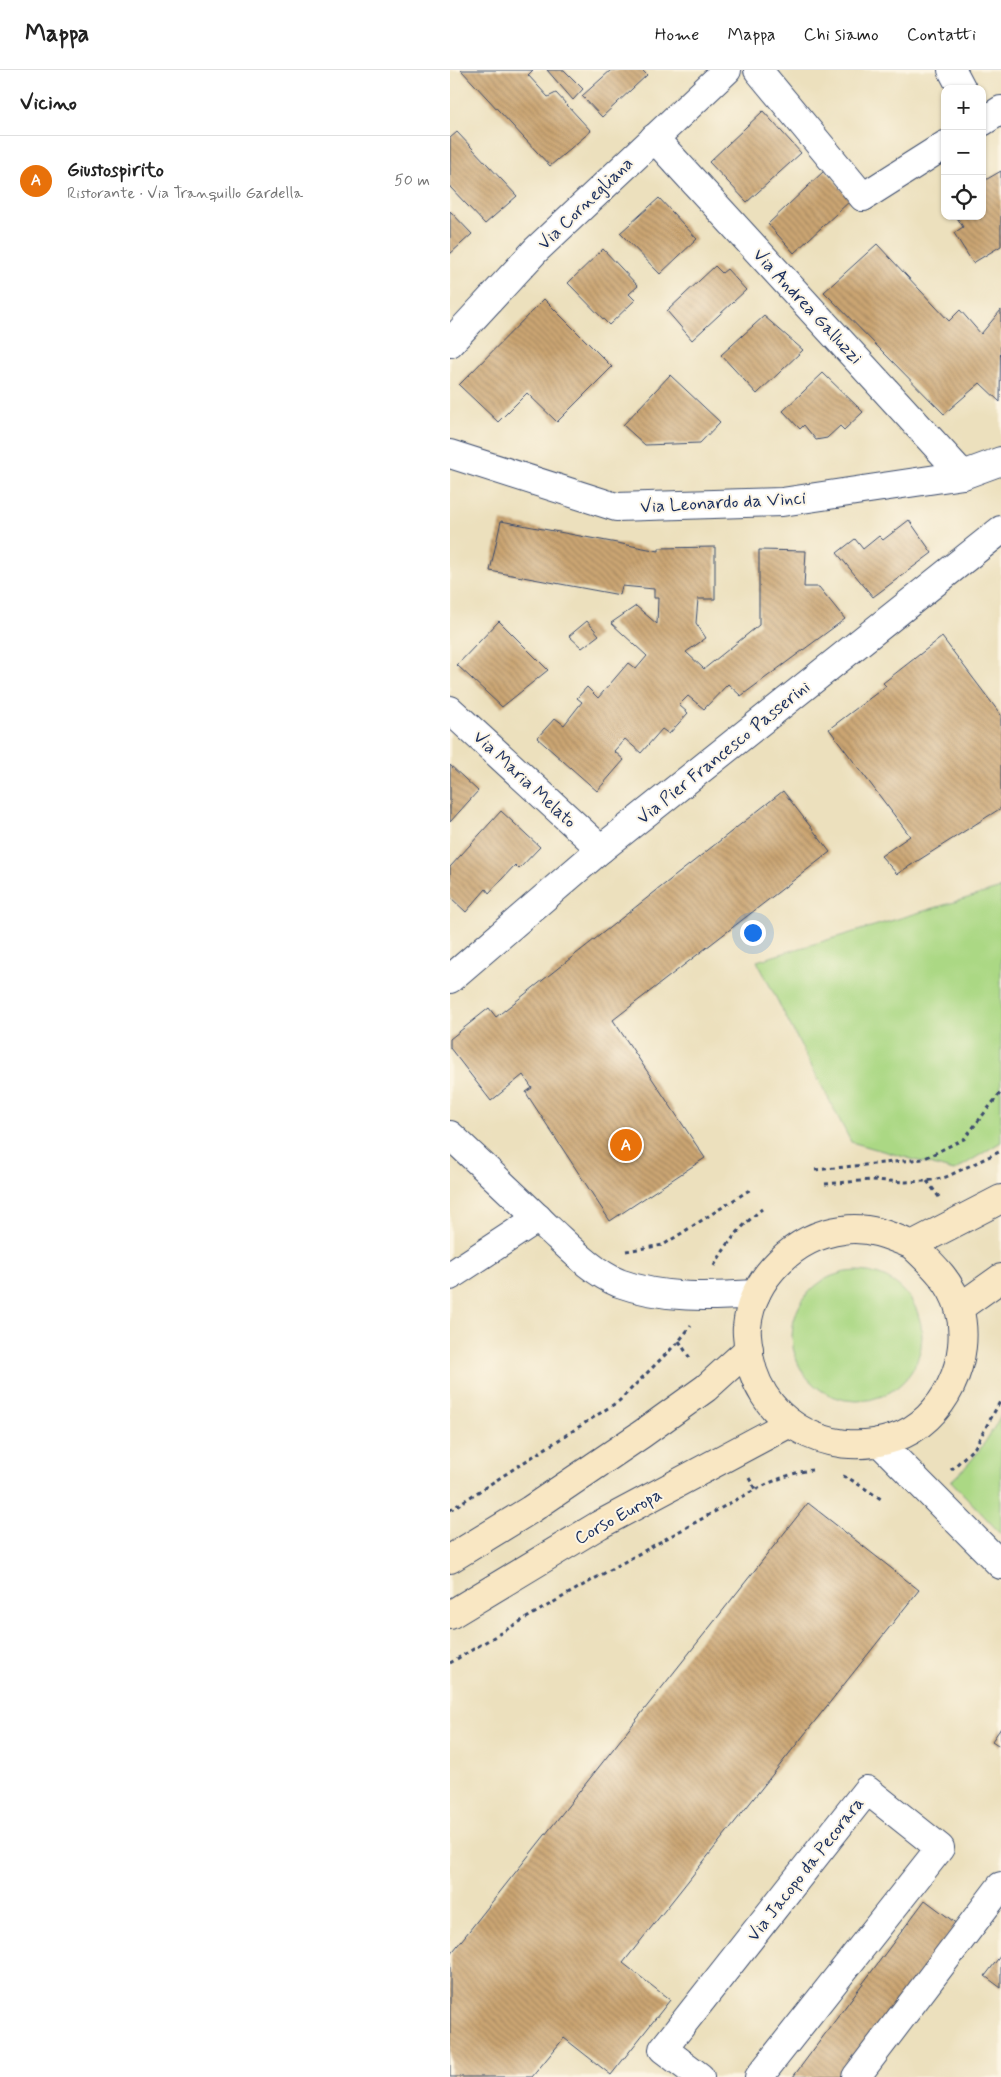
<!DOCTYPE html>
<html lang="it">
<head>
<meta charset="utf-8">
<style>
	body { margin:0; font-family:Mynerve,sans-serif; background:#f6f6f6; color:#222 }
	.controls { position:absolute; right:15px; top:15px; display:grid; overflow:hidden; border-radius:10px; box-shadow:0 1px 4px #0004 }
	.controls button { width:45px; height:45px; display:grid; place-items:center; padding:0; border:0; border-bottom:1px solid #e0e0e0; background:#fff; color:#222; font:25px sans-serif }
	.you { position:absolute; left:302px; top:862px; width:18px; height:18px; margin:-12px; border:4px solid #fff; border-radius:50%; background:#1a73e8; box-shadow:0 0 0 8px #1a73e833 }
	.badge { display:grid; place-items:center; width:32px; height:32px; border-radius:50%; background:#d93025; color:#fff; font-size:16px; font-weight:700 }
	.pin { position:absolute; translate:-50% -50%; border:2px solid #fff; box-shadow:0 1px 5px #0006 }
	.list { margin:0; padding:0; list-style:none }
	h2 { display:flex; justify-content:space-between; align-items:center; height:65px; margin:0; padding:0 20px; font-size:21px }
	h2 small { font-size:16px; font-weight:400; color:#767676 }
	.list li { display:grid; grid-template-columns:32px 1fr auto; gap:15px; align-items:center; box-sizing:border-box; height:90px; padding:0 20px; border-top:1px solid #e0e0e0 }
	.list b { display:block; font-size:19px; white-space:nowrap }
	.list p { margin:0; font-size:16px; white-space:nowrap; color:#767676 }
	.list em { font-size:16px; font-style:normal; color:#767676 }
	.icon { flex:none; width:28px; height:28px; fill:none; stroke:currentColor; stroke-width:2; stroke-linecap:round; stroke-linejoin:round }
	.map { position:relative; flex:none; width:551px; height:2007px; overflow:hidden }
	header { display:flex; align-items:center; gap:30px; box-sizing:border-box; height:70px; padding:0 25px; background:#fff; border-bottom:1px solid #e0e0e0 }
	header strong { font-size:24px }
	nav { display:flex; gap:28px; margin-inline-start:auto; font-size:18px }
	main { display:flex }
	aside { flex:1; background:#fff }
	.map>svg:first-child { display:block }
	.green { fill:#abd884; stroke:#638471 }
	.building { fill:url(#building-back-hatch) }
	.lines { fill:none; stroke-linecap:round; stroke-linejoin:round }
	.pedestrian-casing { stroke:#3a4a6c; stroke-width:30 }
	.minor-casing { stroke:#3a4a6c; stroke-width:30 }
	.secondary-casing { stroke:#3a4a6c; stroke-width:30 }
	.path { stroke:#3a4a6c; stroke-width:3; stroke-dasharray:4 4; stroke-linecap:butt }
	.pedestrian { stroke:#fff; stroke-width:28 }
	.minor { stroke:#fff; stroke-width:28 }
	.secondary { stroke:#f9e7c3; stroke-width:28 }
	.labels { text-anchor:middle; stroke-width:4; stroke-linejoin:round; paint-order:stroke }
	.street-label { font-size:18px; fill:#1b2f5e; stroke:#fcf5e5 }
</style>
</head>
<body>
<header>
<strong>Mappa</strong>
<nav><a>Home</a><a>Mappa</a><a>Chi siamo</a><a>Contatti</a></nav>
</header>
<main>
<aside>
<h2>Vicino<small></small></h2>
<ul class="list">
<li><span class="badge" style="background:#e8710a">A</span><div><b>Giustospirito</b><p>Ristorante · Via Tranquillo Gardella</p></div><em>50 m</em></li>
</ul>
</aside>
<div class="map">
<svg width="551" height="2007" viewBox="0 0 551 2007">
	<defs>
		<pattern id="building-back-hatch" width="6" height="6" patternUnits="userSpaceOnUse" patternTransform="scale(1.25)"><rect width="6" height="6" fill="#cba572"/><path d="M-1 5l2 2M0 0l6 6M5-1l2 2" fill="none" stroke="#a48761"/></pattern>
	</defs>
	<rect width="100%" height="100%" fill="#fcf5e5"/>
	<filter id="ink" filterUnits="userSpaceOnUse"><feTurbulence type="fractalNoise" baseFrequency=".02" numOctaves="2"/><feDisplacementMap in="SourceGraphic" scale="10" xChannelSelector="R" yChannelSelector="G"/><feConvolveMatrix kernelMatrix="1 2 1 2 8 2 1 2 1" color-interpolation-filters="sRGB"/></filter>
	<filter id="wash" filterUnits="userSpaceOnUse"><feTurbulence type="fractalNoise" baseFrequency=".0096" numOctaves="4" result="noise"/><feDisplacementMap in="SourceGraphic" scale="20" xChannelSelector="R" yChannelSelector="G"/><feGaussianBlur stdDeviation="1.12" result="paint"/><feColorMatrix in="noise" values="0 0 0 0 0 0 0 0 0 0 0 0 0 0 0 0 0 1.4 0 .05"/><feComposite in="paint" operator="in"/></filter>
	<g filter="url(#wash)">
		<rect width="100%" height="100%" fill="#ece0bd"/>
		<g class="green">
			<polygon points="551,818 551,1072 504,1101 401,1072 307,891"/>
			<circle cx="407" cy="1266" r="65"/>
			<path d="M551,1345V1464L501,1411C523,1392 537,1371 551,1345Z"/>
		</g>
		<g id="blocks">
			<g class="building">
				<polygon points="11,0 83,0 78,5 98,27 106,23 141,61 100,96"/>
				<polygon points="97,0 114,0 133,19 123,30"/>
				<polygon points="161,0 192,0 197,5 152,47 132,26"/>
				<polygon points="313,41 351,83 297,132 259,92"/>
				<polygon points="7,62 67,126 35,154 0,117 0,68"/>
				<polygon points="375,100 401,130 344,183 318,154"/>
				<polygon points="551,101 551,176 523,193 504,163 513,157 506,146 532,146 532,112"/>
				<polygon points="209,128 247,169 210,204 170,163"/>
				<polygon points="0,141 22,164 0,184"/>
				<polygon points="427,174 499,251 510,240 531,264 551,240 550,332 530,313 494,344 374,222"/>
				<polygon points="153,179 188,216 179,224 185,230 159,255 118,213"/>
				<polygon points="265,196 272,203 277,199 296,220 242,270 217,241"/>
				<polygon points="94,229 162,297 107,352 77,323 48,352 9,315"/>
				<polygon points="314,246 353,280 307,324 271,285"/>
				<polygon points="373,303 413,342 394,360 390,356 377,368 366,370 354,355 350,359 333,341"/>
				<polygon points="220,305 270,352 250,373 195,375 173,355"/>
				<polygon points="459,450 482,483 423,527 387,483 405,469 413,479 429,466 433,470"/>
				<polygon points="51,451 209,481 209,478 265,477 265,529 248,529 246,553 256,568 236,582 254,599 309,555 309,480 356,481 354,517 369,517 395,549 291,626 278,614 254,639 238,626 229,635 238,643 219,664 212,659 191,683 175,669 164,681 174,690 147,721 87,668 105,648 114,655 132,632 127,628 137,617 148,628 178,593 186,599 197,586 161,553 186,536 207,554 208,528 204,528 204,519 172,516 170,525 40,501"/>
				<polygon points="49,551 98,600 52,637 7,595"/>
				<polygon points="137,551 149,565 132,578 119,566"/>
				<polygon points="492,567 551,645 551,738 447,804 431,786 460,766 379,659 436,616 433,613"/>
				<polygon points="0,695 28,721 0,752"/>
				<polygon points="333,721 380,782 163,950 255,1088 160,1151 78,1026 76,1022 82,1018 73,1005 41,1031 0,978 0,969 39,938 46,947"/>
				<polygon points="51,741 90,777 69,799 65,795 39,823 36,819 16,842 0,827 0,797"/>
				<polygon points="358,1433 469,1520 173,1893 220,1930 161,2005 114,1968 82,2007 0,2007 0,1885"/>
				<polygon points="551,1658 551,1677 542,1671"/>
				<polygon points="475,1830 507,1854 391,2007 343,2007"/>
				<polygon points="551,1885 551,1918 535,1906"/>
			</g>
		</g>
	</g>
	<g filter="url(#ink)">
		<use href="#blocks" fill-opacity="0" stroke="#3a4a6c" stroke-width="1"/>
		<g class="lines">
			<g class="pedestrian-casing">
				<g id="pedestrian">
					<polyline points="502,0 512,19"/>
					<polyline points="532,52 551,40"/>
					<polyline points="413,127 495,75"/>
				</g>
			</g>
			<g class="minor-casing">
				<g id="minor">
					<polyline points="308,0 413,127"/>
					<polyline points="204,68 513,405"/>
					<polyline points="0,273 86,180 277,0"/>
					<polyline points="0,384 166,437 332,432 513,405 551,391"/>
					<polyline points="0,640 151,779"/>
					<polyline points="0,909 151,779 551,460"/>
					<path d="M0,1065C32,1095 65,1126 97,1157C118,1176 142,1202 169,1213C213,1229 260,1227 306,1224"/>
					<polyline points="0,1206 88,1148"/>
					<polyline points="429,1372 551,1495"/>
					<polyline points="250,2007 213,1979 417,1720 490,1778 309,2007"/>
					<polyline points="406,2007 551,1816"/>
				</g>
			</g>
			<g class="secondary-casing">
				<g id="secondary">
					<path d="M462,1175C482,1194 501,1211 509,1238C523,1288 495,1351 444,1368C376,1391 304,1349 298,1276C298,1270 296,1263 297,1257C302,1207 345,1166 393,1160C418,1156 441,1166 462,1175L551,1129"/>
					<polyline points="509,1238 551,1208"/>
					<polyline points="0,1489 80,1440 192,1364 256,1318 299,1279"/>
					<polyline points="0,1545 149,1455 340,1353"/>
				</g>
			</g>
			<g class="path">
				<polyline points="365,1100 473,1089 514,1069 551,1022"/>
				<polyline points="477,1111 489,1127"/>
				<polyline points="375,1114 422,1110 456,1112 477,1111 496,1107 551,1081"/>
				<polyline points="176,1181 213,1175 301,1119"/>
				<path d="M264,1196C278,1172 290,1157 312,1139"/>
				<polyline points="229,1271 241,1290"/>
				<polyline points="501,1400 525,1377 551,1330"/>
				<polyline points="393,1406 400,1409 431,1429"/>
				<polyline points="299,1408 306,1421"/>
				<polyline points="0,1440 169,1331 229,1271 241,1256"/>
				<path d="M0,1593C82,1544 164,1497 248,1451C277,1435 331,1402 362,1400"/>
			</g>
			<use href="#pedestrian" class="pedestrian"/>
			<use href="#minor" class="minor"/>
			<use href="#secondary" class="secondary"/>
		</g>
	</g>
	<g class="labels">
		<g class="street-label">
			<text transform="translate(135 133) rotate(-44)" y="6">Via Cornegliana</text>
			<text transform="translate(358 236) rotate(47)" y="6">Via Andrea Galluzzi</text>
			<text transform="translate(273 432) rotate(-3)" y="6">Via Leonardo da Vinci</text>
			<text transform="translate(273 682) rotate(-39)" y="6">Via Pier Francesco Passerini</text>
			<text transform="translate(75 709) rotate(43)" y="6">Via Maria Melato</text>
			<text transform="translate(168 1446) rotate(-29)" y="6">Corso Europa</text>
			<text transform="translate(355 1799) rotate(-52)" y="6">Via Jacopo da Pecorara</text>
		</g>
	</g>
</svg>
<div class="controls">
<button>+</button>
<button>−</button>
<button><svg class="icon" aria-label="locate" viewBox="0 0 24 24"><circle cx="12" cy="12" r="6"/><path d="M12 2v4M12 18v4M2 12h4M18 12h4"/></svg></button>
</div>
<div class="you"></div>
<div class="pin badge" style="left:176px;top:1075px;background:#e8710a">A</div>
</div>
</main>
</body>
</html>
